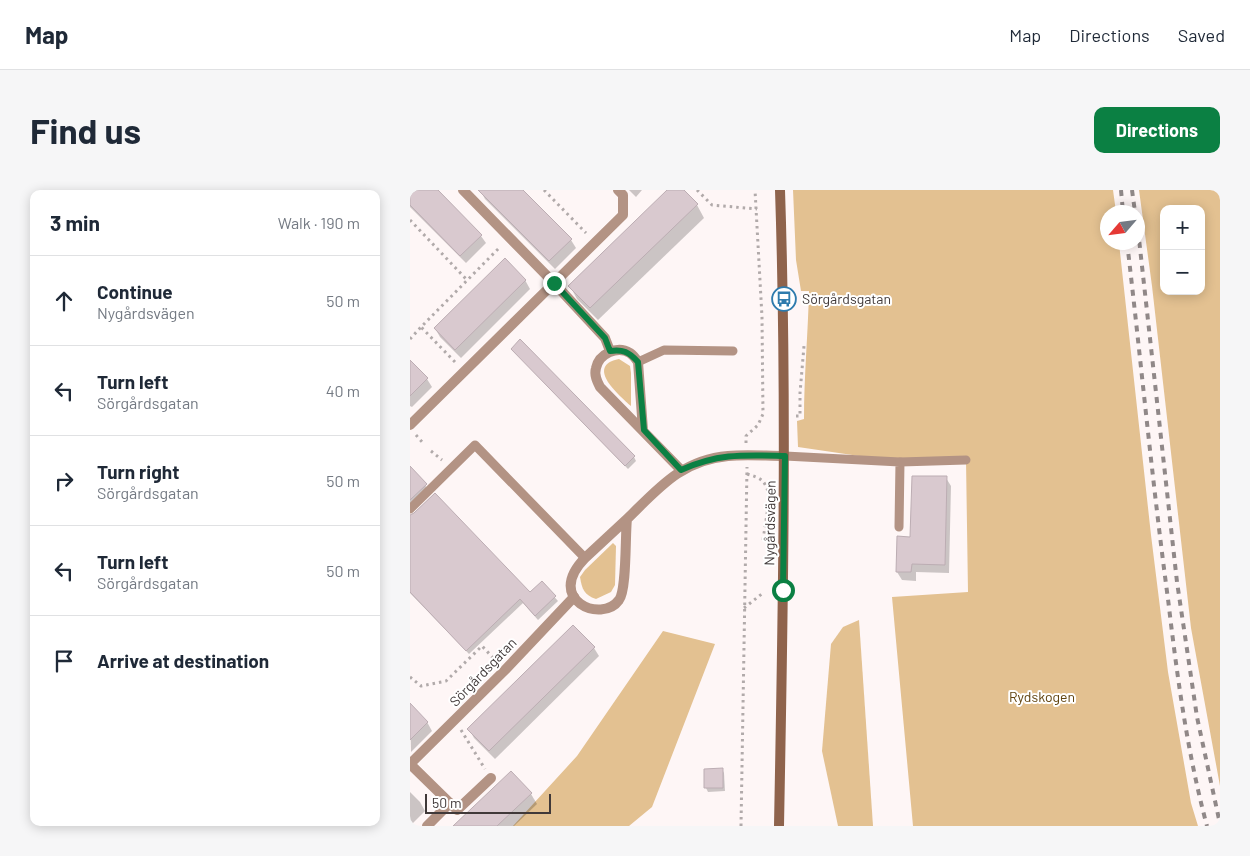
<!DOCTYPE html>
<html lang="en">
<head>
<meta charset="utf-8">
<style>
	body { margin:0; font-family:Barlow,sans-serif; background:#f6f6f7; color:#1f2937 }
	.controls { position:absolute; right:15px; top:15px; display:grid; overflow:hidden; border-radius:10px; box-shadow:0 2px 12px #0003 }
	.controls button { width:45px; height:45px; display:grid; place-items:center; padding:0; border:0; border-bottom:1px solid #e0e1e3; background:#fff; color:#1f2937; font:25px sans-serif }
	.compass { position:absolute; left:690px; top:15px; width:45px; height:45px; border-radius:50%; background:#fff; box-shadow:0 2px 12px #0003; rotate:242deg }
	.scale { position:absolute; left:15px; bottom:12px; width:126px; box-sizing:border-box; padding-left:5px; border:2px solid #403939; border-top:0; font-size:14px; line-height:18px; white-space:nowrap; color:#403939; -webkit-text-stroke:4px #fff; paint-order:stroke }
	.stop { position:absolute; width:15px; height:15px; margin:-11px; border:4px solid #0b8043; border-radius:50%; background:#fff }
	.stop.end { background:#0b8043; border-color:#fff; box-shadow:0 1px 5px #0008 }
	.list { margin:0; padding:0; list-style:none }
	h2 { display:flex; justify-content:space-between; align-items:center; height:65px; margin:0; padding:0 20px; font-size:21px }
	h2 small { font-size:16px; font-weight:400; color:#747a83 }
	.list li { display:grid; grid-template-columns:32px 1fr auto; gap:15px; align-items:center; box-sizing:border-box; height:90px; padding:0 20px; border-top:1px solid #e0e1e3 }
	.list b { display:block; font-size:19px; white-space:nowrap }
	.list p { margin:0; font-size:16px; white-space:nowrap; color:#747a83 }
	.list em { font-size:16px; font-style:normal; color:#747a83 }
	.icon { flex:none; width:28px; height:28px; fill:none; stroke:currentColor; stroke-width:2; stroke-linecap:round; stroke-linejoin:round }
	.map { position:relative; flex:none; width:810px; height:636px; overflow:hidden; border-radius:10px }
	header { display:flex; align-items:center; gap:30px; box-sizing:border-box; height:70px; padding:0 25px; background:#fff; border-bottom:1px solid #e0e1e3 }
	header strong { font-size:24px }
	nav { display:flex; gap:28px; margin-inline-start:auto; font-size:18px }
	.intro { display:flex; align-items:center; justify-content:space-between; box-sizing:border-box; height:120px; padding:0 30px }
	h1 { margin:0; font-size:35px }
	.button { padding:12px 22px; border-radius:10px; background:#0b8043; color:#fff; font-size:18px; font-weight:700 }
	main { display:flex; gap:30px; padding:0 30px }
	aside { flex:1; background:#fff; border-radius:10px; box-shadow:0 2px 12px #0003 }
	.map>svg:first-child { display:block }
	.green { fill:#e3c191; fill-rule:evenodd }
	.shadow { fill:#0003 }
	.building { fill:#d9c9cf; stroke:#bcadb3 }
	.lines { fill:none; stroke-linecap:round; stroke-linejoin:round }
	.path { stroke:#b1aaaa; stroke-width:3; stroke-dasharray:2.5 4; stroke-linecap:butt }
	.lane { stroke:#b39384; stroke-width:9 }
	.street { stroke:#b39384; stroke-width:10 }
	.secondary { stroke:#8f634c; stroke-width:10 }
	.rail { stroke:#908888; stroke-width:4; stroke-dasharray:6 6; stroke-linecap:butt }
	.route { stroke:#0b8043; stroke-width:6 }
	.labels { text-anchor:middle; stroke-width:4; stroke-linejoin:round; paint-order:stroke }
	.poi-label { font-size:14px; fill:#403939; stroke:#fff; text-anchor:start }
	.street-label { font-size:14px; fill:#403939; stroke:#fff }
	.park-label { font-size:14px; fill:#61430f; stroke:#fff }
</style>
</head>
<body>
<header>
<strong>Map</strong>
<nav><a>Map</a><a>Directions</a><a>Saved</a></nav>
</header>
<div class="intro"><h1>Find us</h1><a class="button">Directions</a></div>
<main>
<aside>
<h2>3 min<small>Walk · 190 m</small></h2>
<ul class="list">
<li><svg class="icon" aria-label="ahead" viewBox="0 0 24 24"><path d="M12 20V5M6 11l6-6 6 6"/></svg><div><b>Continue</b><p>Nygårdsvägen</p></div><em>50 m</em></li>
<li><svg class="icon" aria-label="left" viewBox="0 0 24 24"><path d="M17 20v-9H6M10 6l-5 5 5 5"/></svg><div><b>Turn left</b><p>Sörgårdsgatan</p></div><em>40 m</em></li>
<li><svg class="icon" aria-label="right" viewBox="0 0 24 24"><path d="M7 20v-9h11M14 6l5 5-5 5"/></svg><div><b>Turn right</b><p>Sörgårdsgatan</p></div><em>50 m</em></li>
<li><svg class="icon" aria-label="left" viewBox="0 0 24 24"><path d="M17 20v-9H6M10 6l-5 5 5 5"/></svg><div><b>Turn left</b><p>Sörgårdsgatan</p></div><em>50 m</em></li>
<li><svg class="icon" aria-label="arrive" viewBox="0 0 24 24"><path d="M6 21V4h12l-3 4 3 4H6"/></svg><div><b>Arrive at destination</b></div></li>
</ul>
</aside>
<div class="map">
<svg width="810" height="636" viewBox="0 0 810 636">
	<rect width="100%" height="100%" fill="#fef6f6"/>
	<g class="green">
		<path d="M383,0H703L706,22H698V52L709,53L741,345L758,482L781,613L788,636H503L482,407L558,402L556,270L490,272L388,257L387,231L394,229C394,186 398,144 399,101H391L386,70Z"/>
		<path d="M729,0H810V596L781,438L742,96ZM754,19H791V101H754Z"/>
		<path d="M209,169L220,176L221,183V216C210,206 174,176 209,169Z"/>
		<path d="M203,353L206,356L205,395L201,402L186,409C174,405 172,399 170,387L175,380Z"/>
		<polygon points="449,430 463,636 428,636 412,561 421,454 433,437"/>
		<polygon points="253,441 305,454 242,617 219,636 103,636 167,566"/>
	</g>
	<g class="shadow">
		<polygon points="0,0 27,0 71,46 76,53 56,73 0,17"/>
		<polygon points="70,0 111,0 161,50 166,58 145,79 75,9"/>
		<polygon points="219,0 232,0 226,7"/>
		<polygon points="259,0 272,0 287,15 294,28 188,130 167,109 160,96"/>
		<polygon points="115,90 120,99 51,168 30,147 25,138"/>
		<polygon points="102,159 224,267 226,271 218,279"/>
		<polygon points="0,172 17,189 22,197 2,217 0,216"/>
		<polygon points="0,278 18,299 0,316"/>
		<polygon points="536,288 541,296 539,383 506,382 506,391 492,390 487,382"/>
		<polygon points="0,326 120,403 132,393 148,411 128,430 113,413 59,464 0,403"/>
		<polygon points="184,458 189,466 85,569 64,548 59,539"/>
		<polygon points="0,515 17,532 22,541 1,562"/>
		<polygon points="312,579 314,583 315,601 298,602 296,598"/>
		<polygon points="0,602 10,612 15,621 0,636"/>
		<polygon points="121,604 127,614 104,636 45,636"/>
	</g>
	<g class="building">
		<polygon points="0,0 28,0 72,45 50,66 0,15"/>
		<polygon points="68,0 113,0 162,49 139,71"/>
		<polygon points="257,0 274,0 288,14 180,118 158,96"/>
		<polygon points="95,68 116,90 45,160 24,138"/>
		<polygon points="110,149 225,266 215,276 101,159"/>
		<polygon points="0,170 18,188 0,206"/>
		<polygon points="0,276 17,294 0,310"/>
		<polygon points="502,286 537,286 535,375 502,374 501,382 486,382 487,346 500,347"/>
		<polygon points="25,303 120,402 132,391 146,406 125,426 110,409 56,461 0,402 0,325 4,323"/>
		<polygon points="163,435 185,457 79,561 57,539"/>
		<polygon points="0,513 18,532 0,550"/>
		<polygon points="313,578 313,598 294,598 294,579"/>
		<polygon points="101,581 122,603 87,636 43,636"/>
	</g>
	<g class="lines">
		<g class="path">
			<polyline points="134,0 176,43"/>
			<polyline points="287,0 302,15 347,19"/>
			<polyline points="0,30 57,90"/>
			<polyline points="0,149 11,137"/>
			<polyline points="45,172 11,137 90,57"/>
			<polyline points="386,226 390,226 390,203 394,156"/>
			<polyline points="6,245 13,253"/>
			<polyline points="336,253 336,246 348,235 353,224 352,127 345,0"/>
			<polyline points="21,261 32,270"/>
			<path d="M337,284C351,288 355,290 359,305"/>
			<polyline points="353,350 359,311"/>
			<polyline points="334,418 353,403"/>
			<polyline points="0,487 11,496 36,491 72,456 86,471"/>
			<polyline points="51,540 75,579"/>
			<polyline points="331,636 337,277"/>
		</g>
		<g class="lane">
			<polyline points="228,172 254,160 323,161"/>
			<polyline points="375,266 490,272 489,337"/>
			<polyline points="490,272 556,270"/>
			<polyline points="0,319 65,255 175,368"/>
		</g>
		<g class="street">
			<polyline points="53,0 144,93 213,25 213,5 208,0"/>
			<polyline points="0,235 144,93 195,148 200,161"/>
			<path d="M233,240L228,172C226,169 223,165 220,163C207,155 189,164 186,178C184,185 187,191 190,197L271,280"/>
			<path d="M217,329C215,345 217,400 209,410C192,434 134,410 175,368C189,355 203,342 217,329C248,299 271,270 318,266C337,264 356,266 375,266"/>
			<polyline points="0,574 95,480 164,407"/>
			<polyline points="0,574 47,620 81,588"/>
			<polyline points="17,636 40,613"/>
		</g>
		<path class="secondary" d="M369,636C373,424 377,212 370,0"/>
		<g class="rail">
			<polyline points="711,0 713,22"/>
			<polyline points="722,0 725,22"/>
			<polyline points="728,40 767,392 787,527 810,634"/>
			<path d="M717,52C731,171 742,290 758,409C767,485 777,562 797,636"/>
		</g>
	</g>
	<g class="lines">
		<path class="route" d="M144,93L195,148L200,161C213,159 219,162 228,172L234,240L271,280C309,263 334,265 375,266L373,400"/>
	</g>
	<defs>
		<g id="bus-ring" transform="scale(1.25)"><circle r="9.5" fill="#fff" stroke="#2e7bad" stroke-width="1.5"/><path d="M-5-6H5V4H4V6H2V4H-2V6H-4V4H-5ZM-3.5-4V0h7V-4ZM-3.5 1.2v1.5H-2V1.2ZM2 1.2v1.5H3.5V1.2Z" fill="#2e7bad"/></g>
	</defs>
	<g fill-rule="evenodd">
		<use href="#bus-ring" x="374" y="109"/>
	</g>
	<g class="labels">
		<g class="poi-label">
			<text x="392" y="114">Sörgårdsgatan</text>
		</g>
		<g class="street-label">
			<text transform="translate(360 333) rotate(-89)" y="5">Nygårdsvägen</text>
			<text transform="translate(73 482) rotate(-46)" y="5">Sörgårdsgatan</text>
		</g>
		<g class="park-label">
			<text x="632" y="512">Rydskogen</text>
		</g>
	</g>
</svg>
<div class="controls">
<button>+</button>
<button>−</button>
</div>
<svg class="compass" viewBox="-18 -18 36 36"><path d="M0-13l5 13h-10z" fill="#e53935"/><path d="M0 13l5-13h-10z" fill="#747a83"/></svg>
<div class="scale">50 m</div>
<div class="stop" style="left:373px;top:400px"></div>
<div class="stop end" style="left:144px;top:93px"></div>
</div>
</main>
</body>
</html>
